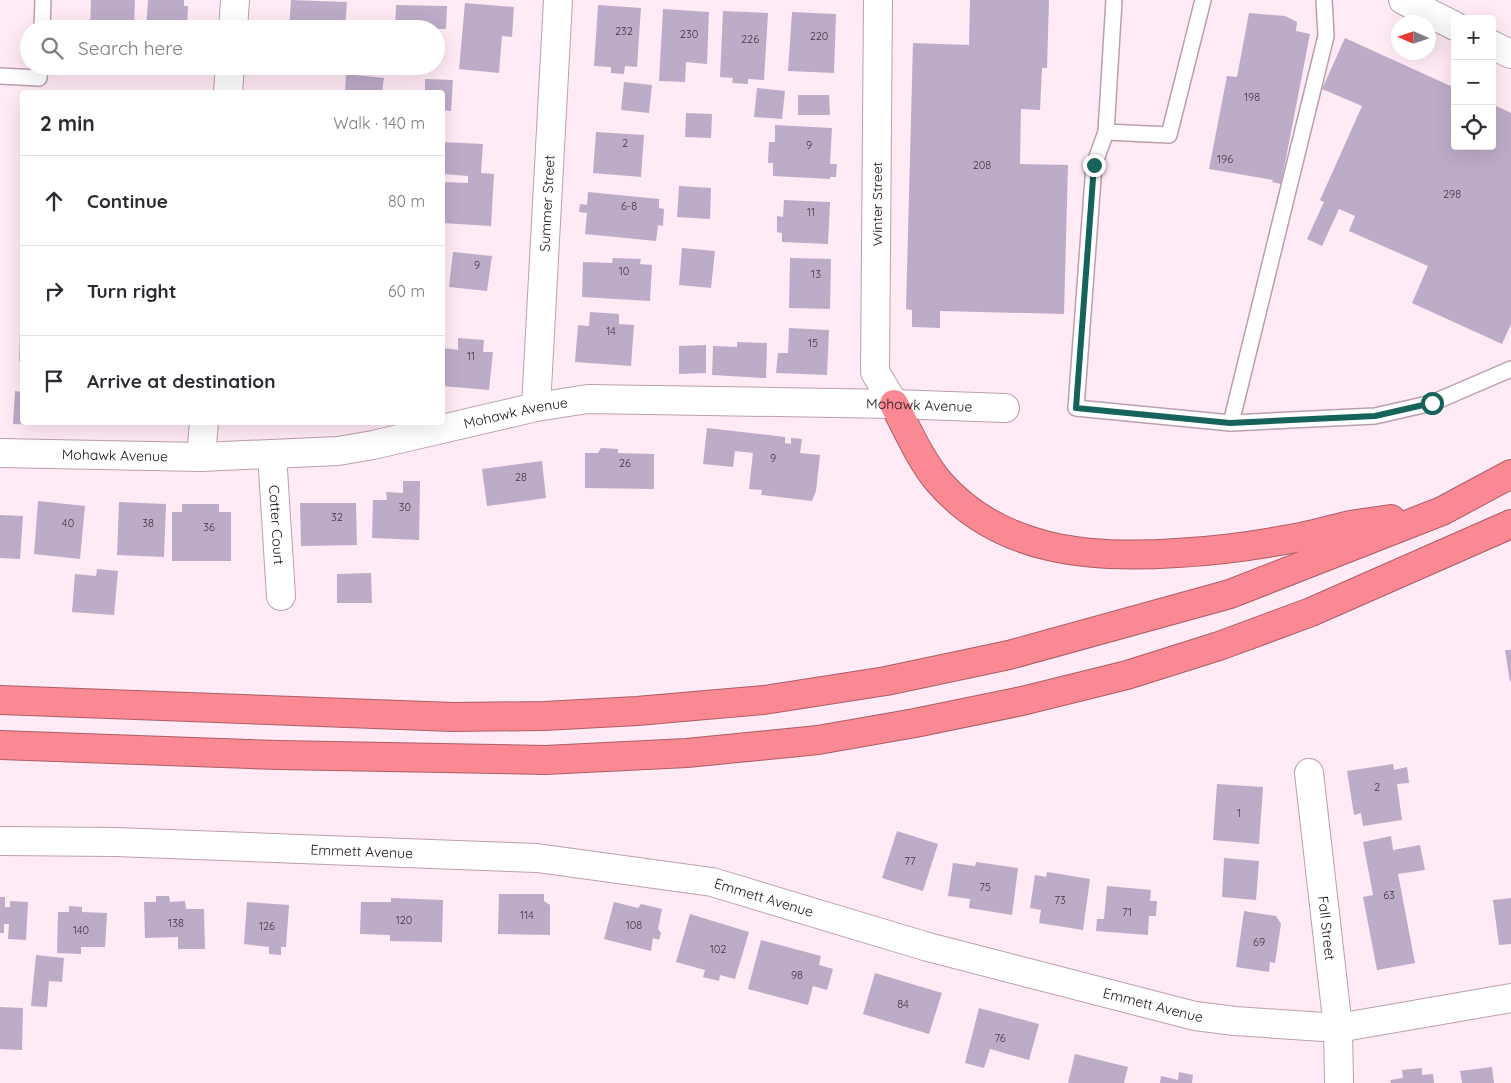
<!DOCTYPE html>
<html lang="en">
<head>
<meta charset="utf-8">
<style>
	body { margin:0; font-family:Quicksand,sans-serif; background:#f7f7f7; color:#2b2b33 }
	.controls { position:absolute; right:15px; top:15px; display:grid; overflow:hidden; border-radius:5px; box-shadow:0 5px 20px #0002 }
	.controls button { width:45px; height:45px; display:grid; place-items:center; padding:0; border:0; border-bottom:1px solid #e1e1e2; background:#fff; color:#2b2b33; font:25px sans-serif }
	.compass { position:absolute; left:1391px; top:15px; width:45px; height:45px; border-radius:50%; background:#fff; box-shadow:0 5px 20px #0002; rotate:273deg }
	.stop { position:absolute; width:15px; height:15px; margin:-11px; border:4px solid #16635c; border-radius:50%; background:#fff }
	.stop.end { background:#16635c; border-color:#fff; box-shadow:0 1px 5px #0008 }
	.list { margin:0; padding:0; list-style:none }
	h2 { display:flex; justify-content:space-between; align-items:center; height:65px; margin:0; padding:0 20px; font-size:21px }
	h2 small { font-size:16px; font-weight:400; color:#7c7c81 }
	.list li { display:grid; grid-template-columns:32px 1fr auto; gap:15px; align-items:center; box-sizing:border-box; height:90px; padding:0 20px; border-top:1px solid #e1e1e2 }
	.list b { display:block; font-size:19px; white-space:nowrap }
	.list em { font-size:16px; font-style:normal; color:#7c7c81 }
	.icon { flex:none; width:28px; height:28px; fill:none; stroke:currentColor; stroke-width:2; stroke-linecap:round; stroke-linejoin:round }
	.map { position:relative; flex:none; width:1511px; height:1083px; overflow:hidden }
	.search { position:absolute; background:#fff; box-shadow:0 5px 20px #0002; left:20px; top:20px; width:425px; height:55px; display:flex; align-items:center; gap:12px; box-sizing:border-box; padding:0 18px; border-radius:28px; color:#7c7c81; font-size:19px }
	.panel { position:absolute; background:#fff; box-shadow:0 5px 20px #0002; left:20px; top:90px; width:425px; height:335px; border-radius:5px }
	.map>svg:first-child { display:block }
	.building { fill:#bdacc8 }
	.lines { fill:none; stroke-linecap:round; stroke-linejoin:round }
	.lane-casing { stroke:#bd9eaf; stroke-width:18 }
	.street-casing { stroke:#bd9eaf; stroke-width:30 }
	.secondary-casing { stroke:#bd9eaf; stroke-width:30 }
	.highway-casing { stroke:#ac5e67; stroke-width:30 }
	.lane { stroke:#fff; stroke-width:15 }
	.street { stroke:#fff; stroke-width:28 }
	.secondary { stroke:#fff; stroke-width:28 }
	.highway { stroke:#fa8993; stroke-width:28 }
	.route { stroke:#16635c; stroke-width:6 }
	.labels { text-anchor:middle; stroke-width:4.5; stroke-linejoin:round; paint-order:stroke }
	.number-label { font-size:11px; fill:#433642 }
	.street-label { font-size:14px; fill:#1a0f15; stroke:#fefefe }
</style>
</head>
<body>
<div class="map">
<svg width="1511" height="1083" viewBox="0 0 1511 1083">
	<rect width="100%" height="100%" fill="#ffeaf5"/>
	<g class="building">
		<polygon points="91,0 135,0 134,29 90,29"/>
		<polygon points="148,0 184,0 184,6 188,6 187,29 146,29"/>
		<polygon points="291,0 347,2 345,29 289,29"/>
		<polygon points="970,0 1049,0 1047,68 1042,68 1040,110 1021,109 1020,164 1068,165 1064,314 940,311 940,328 912,327 912,310 906,309 913,43 969,45"/>
		<polygon points="465,3 514,7 512,37 502,36 499,73 459,69"/>
		<polygon points="396,5 447,6 446,29 395,29"/>
		<polygon points="598,5 641,8 637,67 625,66 624,74 611,73 611,67 594,66"/>
		<polygon points="663,9 709,12 707,64 686,62 685,82 659,81"/>
		<polygon points="723,11 768,13 764,80 748,79 748,84 732,83 733,78 720,77"/>
		<polygon points="792,12 836,14 834,73 788,71"/>
		<polygon points="1249,13 1285,16 1297,22 1296,31 1310,34 1281,184 1272,182 1273,180 1209,169 1227,76 1237,77"/>
		<polygon points="1345,38 1455,88 1455,146 1492,146 1492,104 1511,113 1511,324 1502,344 1412,303 1428,266 1349,231 1355,216 1339,209 1322,246 1307,239 1324,202 1320,200 1362,106 1322,89"/>
		<polygon points="346,74 384,78 382,92 345,92"/>
		<polygon points="425,79 453,80 451,111 442,110 442,92 425,92"/>
		<polygon points="624,82 652,85 649,113 621,110"/>
		<polygon points="757,88 785,91 782,119 754,117"/>
		<polygon points="798,95 829,95 830,115 798,115"/>
		<polygon points="686,113 712,114 711,138 685,137"/>
		<polygon points="775,125 832,128 830,164 837,164 836,177 830,177 830,179 773,176 773,163 768,163 769,142 775,142"/>
		<polygon points="596,132 644,135 641,177 593,173"/>
		<polygon points="442,142 483,144 481,173 494,174 491,226 442,223 442,182 468,183 468,176 442,174"/>
		<polygon points="679,186 711,188 710,219 677,217"/>
		<polygon points="588,192 659,199 659,208 664,209 663,226 658,225 656,241 585,234 587,213 579,212 580,204 587,205"/>
		<polygon points="784,200 830,202 828,244 782,242 782,233 777,232 777,216 783,217"/>
		<polygon points="682,248 715,251 711,288 679,285"/>
		<polygon points="453,252 492,256 487,291 449,287"/>
		<polygon points="613,258 641,259 640,264 652,265 650,301 582,297 583,262 612,263"/>
		<polygon points="790,258 831,259 830,309 789,308"/>
		<polygon points="590,312 619,314 619,324 634,325 631,366 575,362 578,325 589,326"/>
		<polygon points="789,328 829,330 827,375 776,373 778,353 788,353"/>
		<polygon points="20,334 22,334 22,362 19,361"/>
		<polygon points="458,338 484,340 483,352 493,352 489,390 442,386 443,348 458,350"/>
		<polygon points="737,342 767,343 766,378 712,375 713,346 737,347"/>
		<polygon points="706,345 706,373 679,374 679,346"/>
		<polygon points="15,391 22,392 22,422 40,422 40,425 13,424"/>
		<polygon points="133,422 155,422 154,425 133,424"/>
		<polygon points="707,428 785,437 785,443 791,444 791,438 802,439 800,453 820,455 816,491 812,501 761,495 762,490 749,489 753,453 735,451 733,467 703,464"/>
		<polygon points="601,448 618,449 618,453 654,454 654,489 585,488 585,453 598,453"/>
		<polygon points="542,461 546,498 487,506 482,469"/>
		<polygon points="403,481 420,481 419,540 372,538 373,500 387,500 386,492 403,493"/>
		<polygon points="38,501 85,506 80,559 34,554"/>
		<polygon points="119,502 166,504 164,557 117,555"/>
		<polygon points="300,503 356,503 357,545 301,546"/>
		<polygon points="182,504 219,504 219,512 231,512 231,561 172,561 172,512 182,512"/>
		<polygon points="0,515 23,516 20,559 0,558"/>
		<polygon points="97,569 118,571 114,615 72,612 75,574 96,576"/>
		<polygon points="371,573 372,603 337,603 337,574"/>
		<polygon points="1505,650 1511,650 1511,682 1510,682"/>
		<polygon points="1393,764 1394,770 1407,767 1409,783 1397,784 1402,820 1363,826 1361,813 1354,815 1347,771"/>
		<polygon points="1217,784 1263,787 1259,844 1213,840"/>
		<polygon points="897,831 938,844 923,891 882,878"/>
		<polygon points="1391,836 1393,850 1420,845 1425,870 1398,874 1415,963 1377,970 1363,897 1373,895 1363,842"/>
		<polygon points="1224,858 1259,861 1256,900 1222,897"/>
		<polygon points="976,862 1018,868 1012,915 969,908 970,899 948,896 953,863 975,866"/>
		<polygon points="1047,872 1090,879 1083,930 1039,923 1041,910 1030,908 1035,875 1046,877"/>
		<polygon points="1107,886 1151,890 1150,901 1157,901 1156,916 1149,916 1148,935 1096,931 1097,919 1104,919"/>
		<polygon points="499,894 544,894 544,901 550,905 550,935 498,934"/>
		<polygon points="156,896 169,896 170,902 185,901 186,909 204,909 205,949 178,949 178,937 145,938 144,902 156,902"/>
		<polygon points="0,897 5,897 5,907 10,907 10,901 28,902 26,940 8,939 9,924 4,924 4,933 0,933"/>
		<polygon points="391,898 443,900 442,942 390,941 390,935 360,934 361,902 391,902"/>
		<polygon points="1511,898 1511,944 1499,945 1493,900"/>
		<polygon points="247,902 289,905 286,947 281,947 281,955 269,954 269,947 244,944"/>
		<polygon points="614,902 638,908 641,904 662,909 658,929 661,933 659,940 653,938 651,951 604,939"/>
		<polygon points="69,906 82,907 82,912 107,913 105,947 81,947 81,954 57,953 58,912 69,912"/>
		<polygon points="1244,911 1276,916 1281,924 1275,963 1270,962 1269,972 1236,967"/>
		<polygon points="690,914 749,932 735,979 720,975 719,981 703,977 705,970 676,962"/>
		<polygon points="761,940 821,956 819,965 833,969 827,990 813,986 808,1005 748,989"/>
		<polygon points="36,955 64,958 62,982 49,981 47,1007 31,1006"/>
		<polygon points="875,973 942,993 929,1034 863,1014"/>
		<polygon points="0,1007 23,1008 22,1050 0,1049"/>
		<polygon points="979,1008 1039,1024 1029,1060 990,1049 984,1068 965,1063"/>
		<polygon points="1075,1054 1128,1067 1124,1083 1068,1083"/>
		<polygon points="1492,1067 1494,1083 1462,1083 1460,1071"/>
		<polygon points="1422,1068 1422,1075 1433,1074 1434,1083 1391,1083 1390,1080 1403,1078 1402,1070"/>
		<polygon points="1179,1072 1193,1075 1192,1083 1160,1083 1161,1076 1178,1080"/>
	</g>
	<g class="lines">
		<g class="lane-casing">
			<g id="lane">
				<polyline points="1114,0 1106,132 1169,135 1203,0"/>
				<polyline points="42,29 43,0"/>
				<polyline points="0,76 39,78 40,66"/>
				<polyline points="1106,132 1094,165 1076,408 1231,423 1375,416 1432,403 1511,369"/>
				<polyline points="1231,423 1326,36 1324,0"/>
			</g>
		</g>
		<g class="street-casing">
			<g id="street">
				<polyline points="1403,0 1455,26"/>
				<polyline points="233,29 235,0"/>
				<polyline points="1492,45 1511,54"/>
				<polyline points="228,92 230,66"/>
				<path id="s1" d="M536,407L558,0"/>
				<path id="s2" d="M0,453L201,457L338,451L373,445L536,407L588,399L894,404L1005,408"/>
				<path id="s3" d="M272,454L281,596"/>
				<polyline points="201,457 204,422"/>
				<path id="s4" d="M1309,773L1338,1028L1339,1083"/>
				<path id="s5" d="M0,841L115,842L537,858L712,882L928,947L1195,1016L1235,1021L1338,1028L1511,998"/>
			</g>
		</g>
		<g class="secondary-casing">
			<polyline id="secondary" points="878,0 875,372 894,404"/>
		</g>
		<g class="highway-casing">
			<g id="highway">
				<path d="M894,404C907,429 921,461 939,482C1000,552 1091,559 1177,553C1216,551 1253,546 1290,539C1310,536 1330,530 1350,525C1363,523 1377,521 1391,519"/>
				<polyline points="0,700 453,717 544,716 637,711 764,700 886,681 1009,655 1230,594 1442,511 1511,474"/>
				<polyline points="0,745 278,755 545,760 687,753 818,740 915,723 1022,701 1127,675 1219,646 1311,612 1511,524"/>
			</g>
		</g>
		<use href="#lane" class="lane"/>
		<use href="#street" class="street"/>
		<use href="#secondary" class="secondary"/>
		<use href="#highway" class="highway"/>
	</g>
	<g class="lines">
		<polyline class="route" points="1094,165 1076,408 1230,423 1375,416 1432,403"/>
	</g>
	<g class="labels">
		<g class="number-label">
			<text x="624" y="35">232</text>
			<text x="689" y="38">230</text>
			<text x="819" y="40">220</text>
			<text x="750" y="43">226</text>
			<text x="1252" y="101">198</text>
			<text x="625" y="147">2</text>
			<text x="809" y="149">9</text>
			<text x="1225" y="163">196</text>
			<text x="982" y="169">208</text>
			<text x="1452" y="198">298</text>
			<text x="629" y="210">6-8</text>
			<text x="811" y="216">11</text>
			<text x="477" y="269">9</text>
			<text x="624" y="275">10</text>
			<text x="816" y="278">13</text>
			<text x="611" y="335">14</text>
			<text x="813" y="347">15</text>
			<text x="471" y="360">11</text>
			<text x="773" y="462">9</text>
			<text x="625" y="467">26</text>
			<text x="521" y="481">28</text>
			<text x="405" y="511">30</text>
			<text x="337" y="521">32</text>
			<text x="68" y="527">40</text>
			<text x="148" y="527">38</text>
			<text x="209" y="531">36</text>
			<text x="1377" y="791">2</text>
			<text x="1239" y="817">1</text>
			<text x="910" y="865">77</text>
			<text x="985" y="891">75</text>
			<text x="1389" y="899">63</text>
			<text x="1060" y="904">73</text>
			<text x="1127" y="916">71</text>
			<text x="527" y="919">114</text>
			<text x="404" y="924">120</text>
			<text x="176" y="927">138</text>
			<text x="634" y="929">108</text>
			<text x="267" y="930">126</text>
			<text x="81" y="934">140</text>
			<text x="1259" y="946">69</text>
			<text x="718" y="953">102</text>
			<text x="797" y="979">98</text>
			<text x="903" y="1008">84</text>
			<text x="1000" y="1042">76</text>
		</g>
		<g class="street-label">
			<text dy="5" stroke="none"><textPath href="#s1" startOffset="204">Summer Street</textPath></text>
			<text transform="translate(877 204) rotate(-90)" y="5">Winter Street</text>
			<text dy="5" stroke="none"><textPath href="#s2" startOffset="925">Mohawk Avenue</textPath></text>
			<text dy="5" stroke="none"><textPath href="#s2" startOffset="520">Mohawk Avenue</textPath></text>
			<text dy="5" stroke="none"><textPath href="#s2" startOffset="115">Mohawk Avenue</textPath></text>
			<text dy="5" stroke="none"><textPath href="#s3" startOffset="71">Cotter Court</textPath></text>
			<text dy="5" stroke="none"><textPath href="#s5" startOffset="362">Emmett Avenue</textPath></text>
			<text dy="5" stroke="none"><textPath href="#s5" startOffset="768">Emmett Avenue</textPath></text>
			<text dy="5" stroke="none"><textPath href="#s4" startOffset="156">Fall Street</textPath></text>
			<text dy="5" stroke="none"><textPath href="#s5" startOffset="1172">Emmett Avenue</textPath></text>
		</g>
	</g>
</svg>
<div class="controls">
<button>+</button>
<button>−</button>
<button><svg class="icon" aria-label="locate" viewBox="0 0 24 24"><circle cx="12" cy="12" r="6"/><path d="M12 2v4M12 18v4M2 12h4M18 12h4"/></svg></button>
</div>
<svg class="compass" viewBox="-18 -18 36 36"><path d="M0-13l5 13h-10z" fill="#e53935"/><path d="M0 13l5-13h-10z" fill="#7c7c81"/></svg>
<div class="stop" style="left:1432px;top:403px"></div>
<div class="stop end" style="left:1094px;top:165px"></div>
<div class="search"><svg class="icon" aria-label="search" viewBox="0 0 24 24"><circle cx="10" cy="10" r="6"/><path d="M15 15l6 6"/></svg>Search here</div>
<section class="panel">
<h2>2 min<small>Walk · 140 m</small></h2>
<ul class="list">
<li><svg class="icon" aria-label="ahead" viewBox="0 0 24 24"><path d="M12 20V5M6 11l6-6 6 6"/></svg><div><b>Continue</b></div><em>80 m</em></li>
<li><svg class="icon" aria-label="right" viewBox="0 0 24 24"><path d="M7 20v-9h11M14 6l5 5-5 5"/></svg><div><b>Turn right</b></div><em>60 m</em></li>
<li><svg class="icon" aria-label="arrive" viewBox="0 0 24 24"><path d="M6 21V4h12l-3 4 3 4H6"/></svg><div><b>Arrive at destination</b></div></li>
</ul>
</section>
</div>
</body>
</html>
